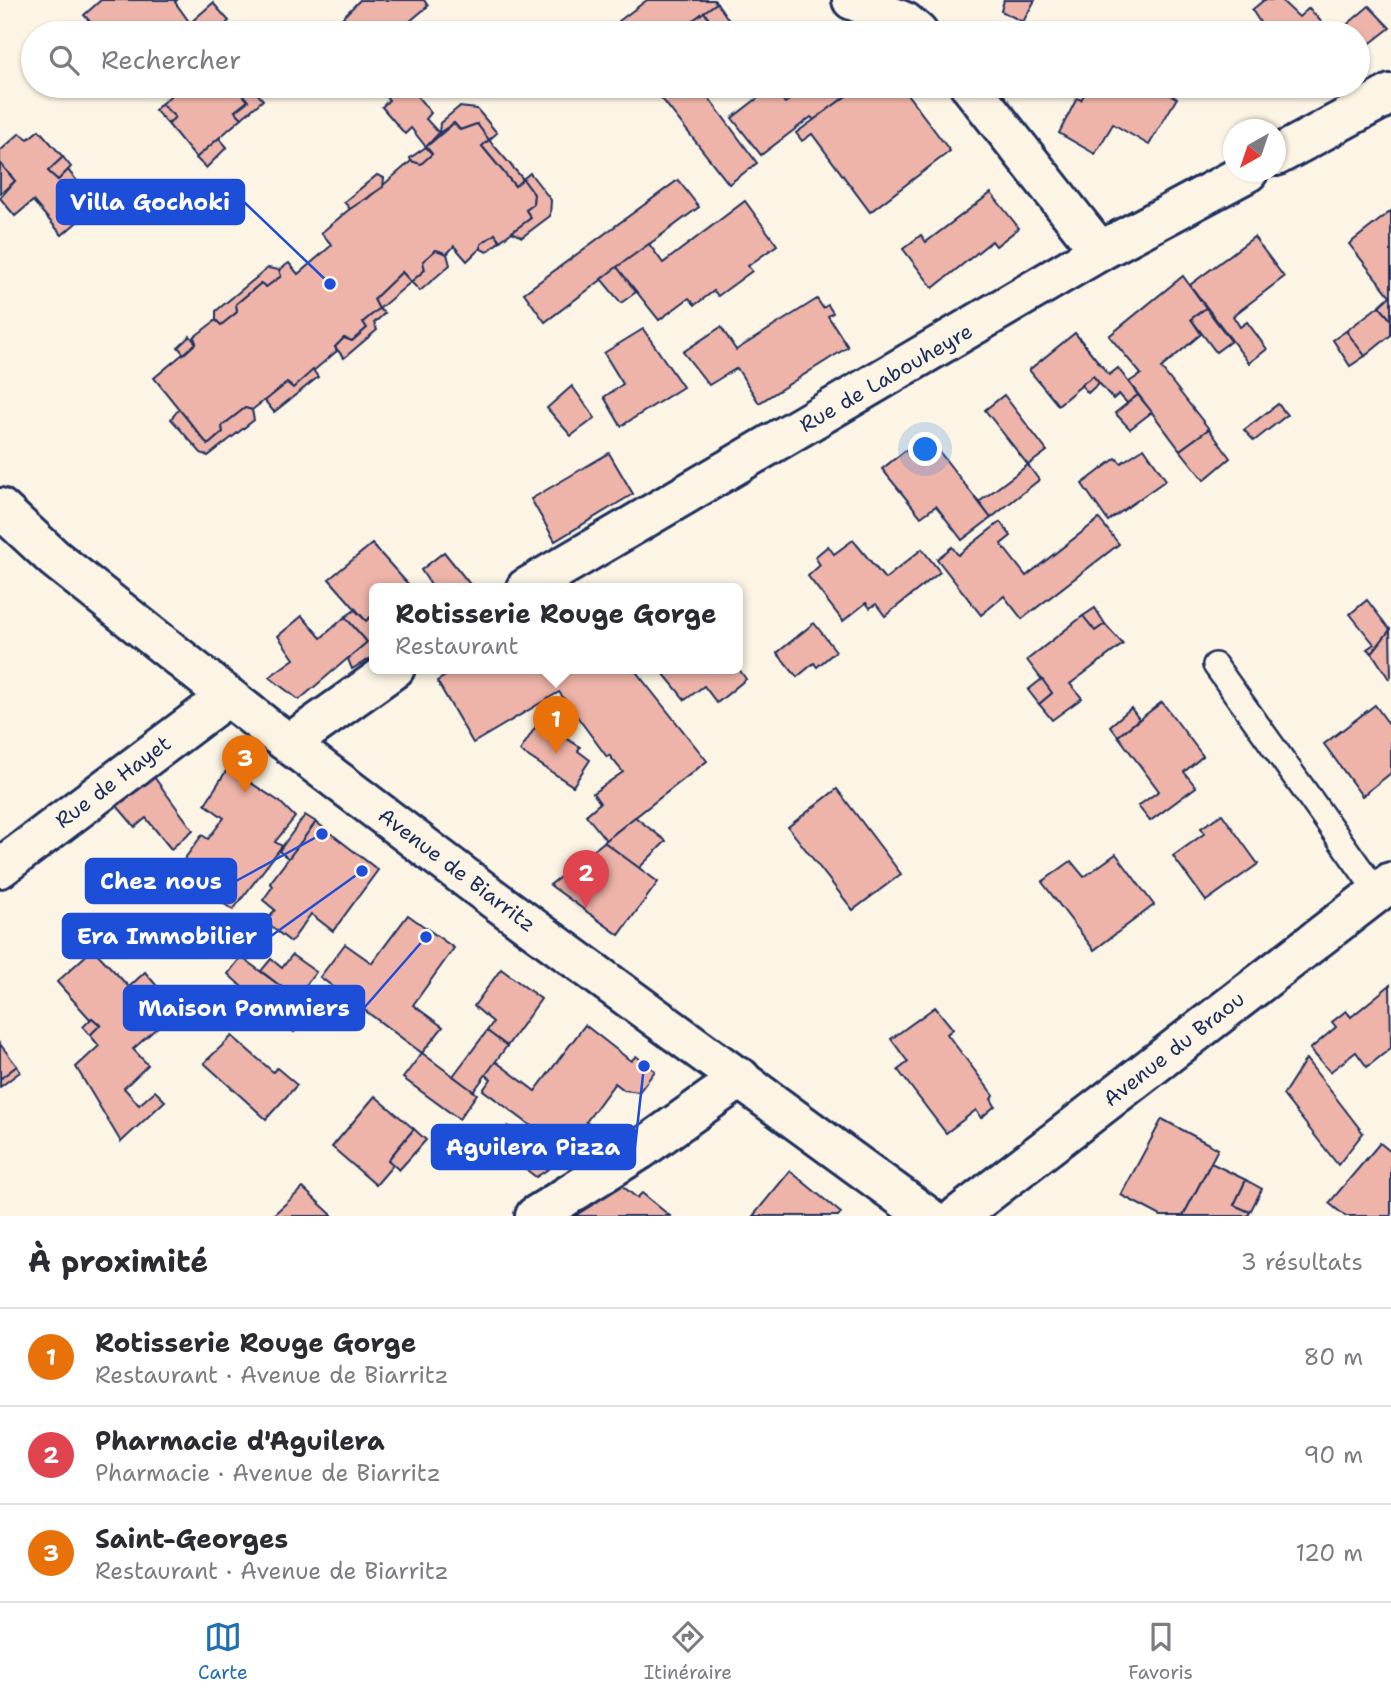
<!DOCTYPE html>
<html lang="fr">
<head>
<meta charset="utf-8">
<style>
	body { margin:0; font-family:"Shantell Sans",sans-serif; background:#f7f7f7; color:#2b2b33 }
	.compass { position:absolute; left:1223px; top:119px; width:63px; height:63px; border-radius:50%; background:#fff; box-shadow:0 2px 5px #0004; rotate:220deg }
	.you { position:absolute; left:926px; top:450px; width:24px; height:24px; margin:-18px; border:5px solid #fff; border-radius:50%; background:#1a73e8; box-shadow:0 0 0 10px #1a73e833 }
	.badge { display:grid; place-items:center; width:46px; height:46px; border-radius:50%; background:#1f6fb2; color:#fff; font-size:23px; font-weight:700 }
	.pin { position:absolute; translate:-50% -58px; filter:drop-shadow(0 2px 4px #0008) }
	.pin::after { content:''; position:absolute; top:37px; width:24px; height:21px; background:inherit; clip-path:polygon(0 0,100% 0,50% 100%) }
	.popup { position:absolute; left:369px; top:583px; width:374px; height:91px; box-sizing:border-box; display:grid; place-content:center; border-radius:10px; background:#fff; filter:drop-shadow(0 2px 5px #0005); font-size:23px; white-space:nowrap; color:#7c7c81 }
	.popup b { font-size:26px; color:#2b2b33 }
	.popup::after { content:''; position:absolute; left:50%; top:100%; margin-left:-14px; border:14px solid transparent; border-top-color:#fff }
	.list { margin:0; padding:0; list-style:none }
	h2 { display:flex; justify-content:space-between; align-items:center; height:91px; margin:0; padding:0 28px; font-size:30px }
	h2 small { font-size:23px; font-weight:400; color:#7c7c81 }
	.list li { display:grid; grid-template-columns:46px 1fr auto; gap:21px; align-items:center; box-sizing:border-box; height:98px; padding:0 28px; border-top:2px solid #e1e1e2 }
	.list b { display:block; font-size:26px; white-space:nowrap }
	.list p { margin:0; font-size:23px; white-space:nowrap; color:#7c7c81 }
	.list em { font-size:23px; font-style:normal; color:#7c7c81 }
	.icon { flex:none; width:38px; height:38px; fill:none; stroke:currentColor; stroke-width:2; stroke-linecap:round; stroke-linejoin:round }
	.map { position:relative; flex:none; width:1391px; height:1216px; overflow:hidden }
	.search { position:absolute; background:#fff; box-shadow:0 2px 5px #0004; left:21px; right:21px; top:21px; height:77px; display:flex; align-items:center; gap:18px; box-sizing:border-box; padding:0 24px; border-radius:38px; color:#7c7c81; font-size:26px }
	.sheet { height:385px; background:#fff }
	nav { display:flex; justify-content:space-around; align-items:center; box-sizing:border-box; height:98px; border-top:2px solid #e1e1e2; background:#fff; font-size:19px; color:#7c7c81 }
	nav a { display:grid; justify-items:center; gap:4px }
	nav .on { color:#1f6fb2 }
	.map>svg:first-child { display:block }
	.building { fill:#eeb4a9; stroke:#1b2f5e; stroke-width:2 }
	.lines { fill:none; stroke-linecap:round; stroke-linejoin:round }
	.service-casing { stroke:#1b2f5e; stroke-width:28 }
	.minor-casing { stroke:#1b2f5e; stroke-width:44 }
	.tertiary-casing { stroke:#1b2f5e; stroke-width:44 }
	.secondary-casing { stroke:#1b2f5e; stroke-width:44 }
	.service { stroke:#fcf5e5; stroke-width:23 }
	.minor { stroke:#fcf5e5; stroke-width:38 }
	.tertiary { stroke:#fcf5e5; stroke-width:38 }
	.secondary { stroke:#fcf5e5; stroke-width:38 }
	.labels { text-anchor:middle; stroke-width:7; stroke-linejoin:round; paint-order:stroke }
	.street-label { font-size:21px; fill:#1b2f5e; stroke:#fcf5e5 }
	.leader { fill:none; stroke:#1d4ed8; stroke-width:2.5 }
	.callout-dot { fill:#1d4ed8; stroke:#fcf5e5; stroke-width:2.5 }
	.callout { fill:#1d4ed8; stroke:#1d4ed8; stroke-width:2.5 }
	.callout-label { font-size:23px; text-anchor:middle; font-weight:bold; fill:#fff }
</style>
</head>
<body>
<div class="map">
<svg width="1391" height="1216" viewBox="0 0 1391 1216">
	<rect width="100%" height="100%" fill="#fcf5e5"/>
	<filter id="ink" filterUnits="userSpaceOnUse"><feTurbulence type="fractalNoise" baseFrequency=".0143" numOctaves="2"/><feDisplacementMap in="SourceGraphic" scale="14" xChannelSelector="R" yChannelSelector="G"/><feConvolveMatrix kernelMatrix="1 2 1 2 8 2 1 2 1" color-interpolation-filters="sRGB"/></filter>
	<g filter="url(#ink)">
		<g class="building">
			<polygon points="101,0 177,0 175,2 190,23 213,3 229,21 223,27 229,33 100,33 84,15"/>
			<polygon points="360,0 424,0 428,6 396,33 353,33 341,19"/>
			<polygon points="647,0 714,0 717,3 676,33 618,33 619,21"/>
			<polygon points="1004,0 1035,0 1023,22 1001,11"/>
			<polygon points="1264,0 1281,0 1299,17 1309,8 1331,33 1267,33 1252,10"/>
			<polygon points="717,3 728,19 716,29 704,12"/>
			<polygon points="1369,6 1390,28 1358,53 1358,33 1337,33"/>
			<polygon points="704,12 716,29 710,33 676,33"/>
			<polygon points="171,86 245,86 240,91 248,101 235,111 242,118 196,158 168,124 175,117 161,104 176,91"/>
			<polygon points="245,86 251,86 263,100 242,118 235,111 248,101 240,91"/>
			<polygon points="376,86 400,86 403,89 409,86 431,113 426,119 439,133 426,147 411,128 405,134 382,107 389,100"/>
			<polygon points="652,86 700,86 757,163 729,184"/>
			<polygon points="808,86 860,86 814,120 811,117 761,155 732,118 772,87 785,103"/>
			<polygon points="860,86 901,86 950,151 870,212 812,134 802,141 796,133"/>
			<polygon points="1089,86 1171,86 1167,93 1177,98 1149,145 1113,124 1095,154 1059,133 1077,98 1081,100"/>
			<polygon points="161,104 175,117 168,124 155,110"/>
			<polygon points="459,107 477,109 497,133 489,140 477,124 460,130 454,123 439,133 440,123"/>
			<polygon points="454,123 460,130 477,124 489,140 482,146 515,186 523,179 534,194 533,205 526,210 531,218 500,241 495,234 467,261 454,246 447,254 436,250 423,261 425,270 411,282 402,272 374,299 379,309 363,322 367,328 352,341 344,338 335,347 337,351 293,388 287,383 252,410 245,408 222,426 223,432 208,445 154,378 196,343 194,337 216,320 221,325 237,312 236,304 261,283 266,287 281,276 279,270 289,263 298,274 332,245 321,233 364,197 367,199 411,161 421,164 432,154 426,147"/>
			<polygon points="39,130 63,157 48,171 58,180 68,170 97,205 62,235 33,201 15,216 0,198 15,181 0,163 0,151 20,133 28,139"/>
			<polygon points="219,138 227,147 206,168 196,158"/>
			<polygon points="489,140 523,179 515,186 482,146"/>
			<polygon points="426,147 432,154 421,164 411,161 410,158"/>
			<polygon points="63,157 71,167 58,180 48,171"/>
			<polygon points="0,163 15,181 0,194"/>
			<polygon points="530,173 551,200 550,216 522,237 512,232 531,218 526,210 533,205 534,194 523,179"/>
			<polygon points="377,175 384,178 383,187 350,209 344,202"/>
			<polygon points="678,180 699,207 545,322 524,293"/>
			<polygon points="991,193 1019,228 996,246 992,241 933,288 903,249 921,235 926,242"/>
			<polygon points="745,201 777,245 748,266 752,271 718,296 714,291 695,305 689,298 659,320 617,267 649,244 663,263"/>
			<polygon points="1391,211 1391,320 1379,306 1390,296 1349,244"/>
			<polygon points="495,234 500,241 487,252 481,249 481,244"/>
			<polygon points="1254,237 1284,277 1233,316 1240,327 1247,322 1267,349 1249,363 1190,285"/>
			<polygon points="436,250 447,254 450,265 420,291 411,282 425,270 423,261"/>
			<polygon points="617,267 636,292 621,303 601,279"/>
			<polygon points="268,268 279,270 281,276 266,287 261,283 236,304 237,312 221,325 216,320 216,311"/>
			<polygon points="402,272 411,282 379,309 374,299"/>
			<polygon points="1183,276 1206,308 1191,319 1201,334 1161,368 1209,429 1180,450 1129,382 1141,374 1109,336"/>
			<polygon points="817,299 823,308 828,305 833,313 828,316 848,347 759,403 737,368 709,385 683,352 721,327 736,350"/>
			<polygon points="1379,306 1391,320 1391,335 1365,356 1346,331"/>
			<polygon points="1206,308 1231,341 1216,352 1191,319"/>
			<polygon points="379,309 385,313 374,323 377,330 344,358 335,347 344,338 352,341 367,328 363,322"/>
			<polygon points="643,329 683,387 621,426 604,397 623,384 604,353"/>
			<polygon points="1346,331 1365,356 1350,366 1333,340"/>
			<polygon points="1075,333 1109,375 1118,368 1138,395 1127,403 1119,394 1113,399 1093,376 1058,405 1029,370"/>
			<polygon points="190,336 196,343 184,354 178,347"/>
			<polygon points="313,370 318,377 274,412 265,401 287,383 293,388"/>
			<polygon points="1093,376 1099,383 1088,393 1081,385"/>
			<polygon points="572,386 595,418 571,436 547,408"/>
			<polygon points="1004,395 1047,451 1028,465 985,410"/>
			<polygon points="1138,395 1152,412 1130,429 1115,413"/>
			<polygon points="1278,404 1287,415 1254,441 1244,430"/>
			<polygon points="245,408 252,410 254,420 208,456 201,453 171,419 179,409 208,445 223,432 222,426"/>
			<polygon points="1209,429 1230,458 1204,480 1180,450"/>
			<polygon points="931,441 991,518 962,540 936,506 921,517 882,469 906,450 911,456"/>
			<polygon points="1144,448 1166,480 1108,521 1082,484 1116,458 1121,463"/>
			<polygon points="609,453 633,494 555,541 531,499"/>
			<polygon points="1028,465 1039,480 991,518 979,502"/>
			<polygon points="1099,519 1119,544 1022,619 1004,596 981,615 937,559 952,547 958,555 1000,522 1011,536 1001,544 1026,576"/>
			<polygon points="853,540 885,579 922,549 940,572 885,616 876,604 870,608 866,603 843,621 808,576 820,565 815,557 828,546 834,554"/>
			<polygon points="372,544 408,584 403,588 374,588 374,614 366,621 329,579"/>
			<polygon points="444,552 473,588 433,588 421,570"/>
			<polygon points="1367,600 1390,630 1372,653 1367,649 1374,644 1350,614"/>
			<polygon points="1095,608 1105,624 1095,631 1083,616"/>
			<polygon points="355,610 366,621 374,614 374,656 352,669 348,659 367,642 345,617"/>
			<polygon points="302,616 321,638 345,617 367,642 299,700 269,677 294,659 278,636"/>
			<polygon points="1083,616 1095,631 1105,624 1123,644 1070,684 1082,698 1052,720 1039,704 1052,693 1027,660"/>
			<polygon points="814,623 836,651 817,667 814,663 797,677 777,653"/>
			<polygon points="1390,630 1391,677 1389,679 1372,653"/>
			<polygon points="459,668 633,668 707,761 606,840 586,815 600,803 593,793 623,772 609,755 607,757 559,692 473,743 437,681"/>
			<polygon points="659,668 738,668 746,679 717,703 704,686 685,700"/>
			<polygon points="1042,679 1052,693 1039,704 1028,690"/>
			<polygon points="1162,702 1203,756 1184,772 1196,787 1150,821 1138,806 1159,791 1118,736"/>
			<polygon points="1375,705 1391,727 1391,773 1362,796 1324,744"/>
			<polygon points="1131,708 1139,719 1118,736 1110,726"/>
			<polygon points="536,726 551,735 554,731 580,747 578,751 590,760 573,786 520,751"/>
			<polygon points="228,768 280,802 295,817 275,842 282,846 233,910 211,895 218,885 183,861 202,835 208,839 224,818 205,804"/>
			<polygon points="154,777 193,830 171,849 146,818 135,827 117,806"/>
			<polygon points="837,789 901,874 853,910 788,827"/>
			<polygon points="1222,814 1258,864 1206,901 1173,856 1205,833 1201,828"/>
			<polygon points="305,815 316,822 289,859 279,851"/>
			<polygon points="635,817 666,841 639,868 604,842"/>
			<polygon points="316,822 378,870 333,931 311,914 291,942 265,922 275,910 263,900 273,886 270,883"/>
			<polygon points="604,842 658,882 619,935 550,885"/>
			<polygon points="1116,854 1154,905 1094,950 1042,882 1071,861 1084,877"/>
			<polygon points="408,915 454,948 413,1005 443,1027 422,1053 320,977 345,944 372,963"/>
			<polygon points="93,949 129,987 145,972 177,1010 133,1049 148,1065 124,1088 139,1105 155,1091 165,1101 121,1142 76,1067 99,1046 90,1035 100,1025 92,1018 90,1019 57,982"/>
			<polygon points="292,955 316,972 296,998 261,971 271,959 282,968"/>
			<polygon points="241,957 283,988 260,1011 238,991 242,987 228,974"/>
			<polygon points="501,969 541,999 507,1046 487,1031 493,1022 474,1006"/>
			<polygon points="1390,985 1391,1048 1367,1067 1356,1052 1330,1072 1310,1049 1336,1027 1332,1022 1346,1011 1351,1017"/>
			<polygon points="283,988 311,1010 294,1032 263,1008"/>
			<polygon points="935,1007 953,1029 947,1034 994,1096 991,1099 995,1106 981,1118 976,1110 946,1133 898,1070 908,1062 891,1039"/>
			<polygon points="92,1018 100,1025 90,1035 83,1027"/>
			<polygon points="585,1025 631,1061 636,1056 655,1071 639,1092 624,1090 615,1083 586,1122 603,1135 564,1160 538,1139 542,1134 483,1090 491,1079 485,1074 495,1061 535,1091"/>
			<polygon points="487,1031 507,1046 473,1092 453,1076"/>
			<polygon points="232,1036 273,1072 277,1068 297,1085 266,1119 204,1063"/>
			<polygon points="0,1044 17,1066 0,1079"/>
			<polygon points="422,1053 477,1094 459,1119 403,1078"/>
			<polygon points="1306,1059 1363,1133 1338,1165 1283,1095"/>
			<polygon points="17,1066 20,1072 0,1087 0,1079"/>
			<polygon points="375,1096 414,1129 388,1160 394,1164 376,1185 332,1147"/>
			<polygon points="1162,1119 1218,1149 1183,1216 1161,1216 1121,1195"/>
			<polygon points="508,1126 558,1163 536,1177 494,1145"/>
			<polygon points="414,1129 426,1140 399,1170 388,1160"/>
			<polygon points="1380,1143 1391,1152 1391,1216 1345,1216 1329,1203"/>
			<polygon points="1211,1163 1246,1180 1234,1205 1250,1212 1248,1216 1183,1216"/>
			<polygon points="790,1171 841,1213 838,1216 753,1216"/>
			<polygon points="1246,1180 1262,1189 1250,1212 1234,1205"/>
			<polygon points="620,1184 637,1198 642,1193 670,1216 560,1216"/>
			<polygon points="303,1188 333,1216 272,1216"/>
		</g>
		<g class="lines">
			<g class="service-casing">
				<polyline id="service" points="1215,665 1377,892"/>
			</g>
			<g class="minor-casing">
				<g id="minor">
					<polyline points="852,0 905,22 918,33"/>
					<polyline points="970,86 1100,251"/>
					<polyline points="1276,156 1391,94"/>
					<polyline points="526,588 1100,251 1248,172"/>
					<polyline points="290,743 395,668"/>
					<polyline points="0,868 227,697"/>
					<polyline points="958,1216 1391,882"/>
				</g>
			</g>
			<g class="tertiary-casing">
				<polyline id="tertiary" points="535,1216 640,1150 741,1078"/>
			</g>
			<g class="secondary-casing">
				<polyline id="secondary" points="0,508 55,559 264,725 495,900 927,1216"/>
			</g>
			<use href="#service" class="service"/>
			<use href="#minor" class="minor"/>
			<use href="#tertiary" class="tertiary"/>
			<use href="#secondary" class="secondary"/>
		</g>
	</g>
	<g class="labels">
		<g class="street-label">
			<text transform="translate(886 378) rotate(-30)" y="7">Rue de Labouheyre</text>
			<text transform="translate(113 782) rotate(-37)" y="7">Rue de Hayet</text>
			<text transform="translate(457 870) rotate(37)" y="7">Avenue de Biarritz</text>
			<text transform="translate(1174 1049) rotate(-38)" y="7">Avenue du Braou</text>
		</g>
	</g>
	<path class="leader" d="M330 284L244 202M322 834L236 881M362 871L271 936M426 937L364 1008M644 1066L635 1147"/>
	<g class="callout-dot">
		<circle cx="330" cy="284" r="7"/>
		<circle cx="322" cy="834" r="7"/>
		<circle cx="362" cy="871" r="7"/>
		<circle cx="426" cy="937" r="7"/>
		<circle cx="644" cy="1066" r="7"/>
	</g>
	<g class="callout">
		<rect x="57" y="180" width="187" height="44" rx="7"/>
		<rect x="86" y="859" width="150" height="44" rx="7"/>
		<rect x="63" y="914" width="208" height="44" rx="7"/>
		<rect x="124" y="986" width="240" height="44" rx="7"/>
		<rect x="432" y="1125" width="203" height="44" rx="7"/>
	</g>
	<g class="callout-label">
		<text x="150" y="210">Villa Gochoki</text>
		<text x="161" y="889">Chez nous</text>
		<text x="167" y="944">Era Immobilier</text>
		<text x="244" y="1016">Maison Pommiers</text>
		<text x="533" y="1155">Aguilera Pizza</text>
	</g>
</svg>
<svg class="compass" viewBox="-18 -18 36 36"><path d="M0-13l5 13h-10z" fill="#e53935"/><path d="M0 13l5-13h-10z" fill="#7c7c81"/></svg>
<div class="you"></div>
<div class="pin badge" style="left:556px;top:754px;background:#e8710a">1</div>
<div class="popup"><b>Rotisserie Rouge Gorge</b>Restaurant</div>
<div class="pin badge" style="left:586px;top:908px;background:#e0444e">2</div>
<div class="pin badge" style="left:245px;top:793px;background:#e8710a">3</div>
<div class="search"><svg class="icon" aria-label="search" viewBox="0 0 24 24"><circle cx="10" cy="10" r="6"/><path d="M15 15l6 6"/></svg>Rechercher</div>
</div>
<section class="sheet">
<h2>À proximité<small>3 résultats</small></h2>
<ul class="list">
<li><span class="badge" style="background:#e8710a">1</span><div><b>Rotisserie Rouge Gorge</b><p>Restaurant · Avenue de Biarritz</p></div><em>80 m</em></li>
<li><span class="badge" style="background:#e0444e">2</span><div><b>Pharmacie d'Aguilera</b><p>Pharmacie · Avenue de Biarritz</p></div><em>90 m</em></li>
<li><span class="badge" style="background:#e8710a">3</span><div><b>Saint-Georges</b><p>Restaurant · Avenue de Biarritz</p></div><em>120 m</em></li>
</ul>
</section>
<nav>
<a class="on"><svg class="icon" aria-label="map" viewBox="0 0 24 24"><path d="M3 6l6-2 6 2 6-2v14l-6 2-6-2-6 2zM9 4v14M15 6v14"/></svg>Carte</a>
<a><svg class="icon" aria-label="directions" viewBox="0 0 24 24"><path d="M12 3l9 9-9 9-9-9zM9 14v-3h6M13 9l2 2-2 2"/></svg>Itinéraire</a>
<a><svg class="icon" aria-label="saved" viewBox="0 0 24 24"><path d="M7 4h10v16l-5-4-5 4z"/></svg>Favoris</a>
</nav>
</body>
</html>
